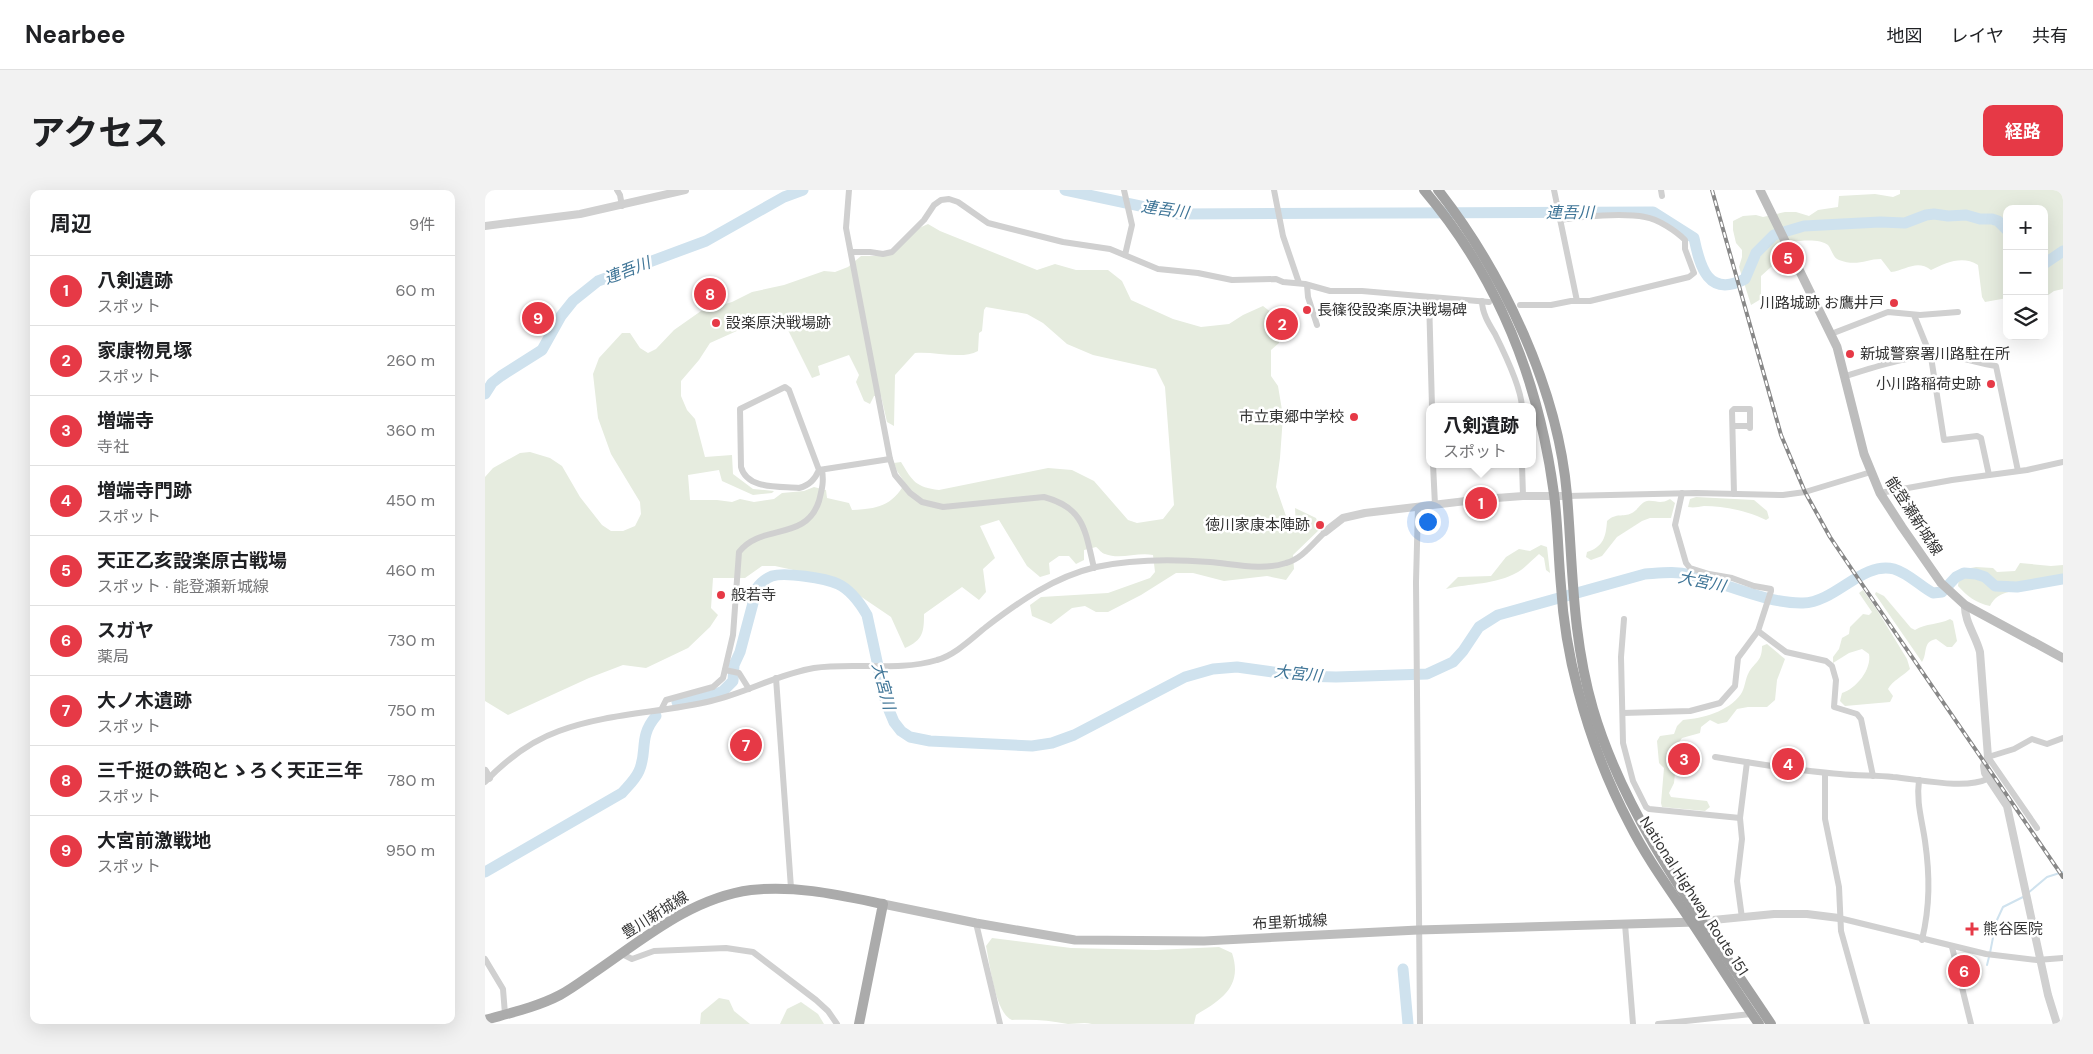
<!DOCTYPE html>
<html lang="ja">
<head>
<meta charset="utf-8">
<style>
	body { margin:0; font-family:"DM Sans","Noto Sans JP",sans-serif; background:#f2f2f2; color:#202124 }
	.controls { position:absolute; right:15px; top:15px; display:grid; overflow:hidden; border-radius:10px; box-shadow:0 5px 20px #0002 }
	.controls button { width:45px; height:45px; display:grid; place-items:center; padding:0; border:0; border-bottom:1px solid #e0e0e0; background:#fff; color:#202124; font:25px sans-serif }
	.you { position:absolute; left:942px; top:331px; width:18px; height:18px; margin:-12px; border:4px solid #fff; border-radius:50%; background:#1a73e8; box-shadow:0 0 0 8px #1a73e833 }
	.badge { display:grid; place-items:center; width:32px; height:32px; border-radius:50%; background:#e63946; color:#fff; font-size:16px; font-weight:700 }
	.pin { position:absolute; translate:-50% -50%; border:2px solid #fff; box-shadow:0 1px 5px #0006 }
	.popup { position:absolute; left:941px; top:213px; width:110px; height:65px; box-sizing:border-box; display:grid; place-content:center; border-radius:10px; background:#fff; filter:drop-shadow(0 1px 4px #0005); font-size:16px; white-space:nowrap; color:#757577 }
	.popup b { font-size:19px; color:#202124 }
	.popup::after { content:''; position:absolute; left:50%; top:100%; margin-left:-10px; border:10px solid transparent; border-top-color:#fff }
	.list { margin:0; padding:0; list-style:none }
	h2 { display:flex; justify-content:space-between; align-items:center; height:65px; margin:0; padding:0 20px; font-size:21px }
	h2 small { font-size:16px; font-weight:400; color:#757577 }
	.list li { display:grid; grid-template-columns:32px 1fr auto; gap:15px; align-items:center; box-sizing:border-box; height:70px; padding:0 20px; border-top:1px solid #e0e0e0 }
	.list b { display:block; font-size:19px; white-space:nowrap }
	.list p { margin:0; font-size:16px; white-space:nowrap; color:#757577 }
	.list em { font-size:16px; font-style:normal; color:#757577 }
	.icon { flex:none; width:28px; height:28px; fill:none; stroke:currentColor; stroke-width:2; stroke-linecap:round; stroke-linejoin:round }
	.map { position:relative; flex:none; width:1578px; height:834px; overflow:hidden; border-radius:10px }
	header { display:flex; align-items:center; gap:30px; box-sizing:border-box; height:70px; padding:0 25px; background:#fff; border-bottom:1px solid #e0e0e0 }
	header strong { font-size:24px }
	nav { display:flex; gap:28px; margin-inline-start:auto; font-size:18px }
	.intro { display:flex; align-items:center; justify-content:space-between; box-sizing:border-box; height:120px; padding:0 30px }
	h1 { margin:0; font-size:35px }
	.button { padding:12px 22px; border-radius:10px; background:#e63946; color:#fff; font-size:18px; font-weight:700 }
	main { display:flex; gap:30px; padding:0 30px }
	aside { flex:1; background:#fff; border-radius:10px; box-shadow:0 5px 20px #0002 }
	.map>svg:first-child { display:block }
	.green { fill:#e6ecdf; fill-rule:evenodd }
	.lines { fill:none; stroke-linecap:round; stroke-linejoin:round }
	.stream { stroke:#cfe2ee; stroke-width:2 }
	.river { stroke:#cfe2ee; stroke-width:11 }
	.minor { stroke:#d0d0d0; stroke-width:6 }
	.tertiary { stroke:#d0d0d0; stroke-width:8 }
	.secondary { stroke:#bdbdbd; stroke-width:9 }
	.primary { stroke:#ababab; stroke-width:10 }
	.trunk { stroke:#a2a2a2; stroke-width:10 }
	.rail-casing { stroke:#888; stroke-width:4 }
	.rail { stroke:#fff; stroke-width:2; stroke-dasharray:5.5; stroke-linecap:butt }
	.poi-dot { fill:#e63946; stroke:#fff; stroke-width:2 }
	.labels { text-anchor:middle; stroke-width:5; stroke-linejoin:round; paint-order:stroke }
	.poi-label { font-size:15px; fill:#333; stroke:#fff; text-anchor:start }
	.street-label { font-size:15px; fill:#333; stroke:#fff }
	.water-label { font-size:16px; font-style:italic; fill:#3f7597; stroke:#fff }
</style>
</head>
<body>
<header>
<strong>Nearbee</strong>
<nav><a>地図</a><a>レイヤ</a><a>共有</a></nav>
</header>
<div class="intro"><h1>アクセス</h1><a class="button">経路</a></div>
<main>
<aside>
<h2>周辺<small>9件</small></h2>
<ul class="list">
<li><span class="badge">1</span><div><b>八剣遺跡</b><p>スポット</p></div><em>60 m</em></li>
<li><span class="badge">2</span><div><b>家康物見塚</b><p>スポット</p></div><em>260 m</em></li>
<li><span class="badge">3</span><div><b>増端寺</b><p>寺社</p></div><em>360 m</em></li>
<li><span class="badge">4</span><div><b>増端寺門跡</b><p>スポット</p></div><em>450 m</em></li>
<li><span class="badge">5</span><div><b>天正乙亥設楽原古戦場</b><p>スポット · 能登瀬新城線</p></div><em>460 m</em></li>
<li><span class="badge">6</span><div><b>スガヤ</b><p>薬局</p></div><em>730 m</em></li>
<li><span class="badge">7</span><div><b>大ノ木遺跡</b><p>スポット</p></div><em>750 m</em></li>
<li><span class="badge">8</span><div><b>三千挺の鉄砲とゝろく天正三年</b><p>スポット</p></div><em>780 m</em></li>
<li><span class="badge">9</span><div><b>大宮前激戦地</b><p>スポット</p></div><em>950 m</em></li>
</ul>
</aside>
<div class="map">
<svg width="1578" height="834" viewBox="0 0 1578 834">
	<rect width="100%" height="100%" fill="#fff"/>
	<g class="green">
		<path d="M1415,0H1578V99L1569,101L1559,108V19H1522V108L1500,112L1497,107L1493,75C1477,65 1461,73 1446,80C1432,69 1421,80 1406,82L1396,69C1381,69 1372,77 1354,70C1348,68 1347,60 1343,55C1334,47 1305,51 1294,55L1295,69L1276,86V109L1266,115L1254,77L1257,67V60L1251,53L1248,40V31L1258,26L1271,25L1278,27L1300,22H1311L1324,26L1333,20L1353,17L1354,6L1390,4L1408,7L1415,4Z"/>
		<path d="M443,34L455,41L552,80L570,74L591,80H623L637,91L646,110L688,129L716,137L744,134L758,125L778,116L791,126L794,153L786,160V186L793,196L798,226L795,268L791,297L801,326L795,330L796,339L811,337L810,318L831,328L835,339L808,365L809,379L801,390L782,386L739,391L708,383H691L656,405L623,422H611L600,416L587,418L566,434L547,426L545,415L556,407L623,403L665,388L670,382L668,365C652,362 635,370 620,364C616,363 614,359 611,357L599,360V370L591,374L584,366H574L564,373L565,384L555,387L542,376L514,330L495,336L510,368L498,379L501,402L494,410L477,397L439,424C439,442 438,450 420,458L406,427L350,389L290,376H277L260,388H228L226,418L233,425L225,437L203,458L161,478L138,475L104,488L23,525L0,511V287L8,278L35,263L45,262L65,268L77,276L95,307L117,335L126,341H138L150,336L156,324L155,312L126,264L113,228L108,184L114,168L137,143H145L155,158L163,163L171,159L189,140L216,121L247,112L267,102L299,95L339,81L350,82L363,77L376,66H398L432,39ZM501,117L542,124L558,133L582,154L608,165L671,179L680,197L689,315L678,329L652,333L643,330L609,291L587,280L563,278L454,300C431,297 428,292 416,272L409,273L412,281L420,293C407,316 392,319 367,320L364,313L342,308L341,300L329,297L319,301L297,303L289,309L269,312L255,309L247,312L232,310H205L203,285L234,280L237,291L268,305L287,303L289,301L268,299L248,284L247,265L220,267L210,229L202,220L196,206V191L214,170L225,153L294,122L327,188L335,185L333,176L364,165L374,185L371,192L379,211L385,214L389,206H396L402,232L409,236L410,185L430,163C449,161 477,170 493,161L494,143L497,141L499,120Z"/>
		<path d="M1211,307L1269,310L1282,321L1284,328L1281,330C1263,321 1239,316 1219,316C1213,317 1209,318 1203,317L1205,309Z"/>
		<path d="M1185,309L1190,313L1186,328H1165L1157,331L1132,347L1117,366L1106,370L1101,367L1102,362C1118,357 1121,347 1122,331C1132,322 1137,328 1147,323C1153,320 1156,312 1162,311C1172,310 1174,315 1185,309Z"/>
		<path d="M1056,355L1062,357L1065,383L1061,380L1059,368L1054,364C1047,370 1041,377 1033,382C1010,395 985,393 961,399L973,387L1006,386L1021,367L1034,359L1045,361Z"/>
		<path d="M1535,373L1566,376L1578,375V386C1568,389 1566,395 1558,397C1539,403 1515,396 1505,416C1491,413 1482,406 1473,396L1475,380L1491,377L1508,378L1512,382L1530,381Z"/>
		<path d="M1378,400L1392,420L1422,469L1425,479C1418,486 1407,491 1403,499L1408,506L1405,512L1360,516L1355,511L1357,503C1371,499 1387,479 1384,464L1377,459L1364,463L1348,473V467L1354,459L1357,448L1364,444L1365,437L1378,424L1384,425L1387,422L1374,403Z"/>
		<path d="M1391,402L1399,406L1426,438L1430,440C1441,433 1453,435 1465,429L1468,431L1472,451L1467,457H1462L1451,449C1437,452 1443,463 1437,472L1390,404Z"/>
		<path d="M1282,454L1300,469L1292,490L1290,510L1282,517H1263L1252,519L1242,532L1233,534L1225,530L1216,537L1215,543L1197,548L1193,554L1189,593L1184,603L1186,607L1222,611L1225,617L1220,621L1177,617L1176,613L1179,578L1174,573L1172,551L1175,546L1189,544L1192,536L1198,530C1218,528 1243,522 1256,504C1260,498 1260,489 1264,482C1271,471 1277,471 1277,456Z"/>
		<path d="M507,748L586,758L671,760L734,757L747,763C758,796 737,810 711,825L709,834H607C599,832 592,834 583,834C564,830 547,829 527,830C510,823 505,774 501,756Z"/>
		<polygon points="234,808 244,810 249,821 265,834 215,834 216,823"/>
		<polygon points="316,812 333,824 339,834 295,834 302,819"/>
	</g>
	<g class="lines">
		<g class="stream">
			<polyline points="1543,703 1562,687 1578,682"/>
			<polyline points="1505,763 1511,732 1518,717 1540,706"/>
			<polyline points="1502,775 1504,767"/>
		</g>
		<g class="river">
			<path d="M580,0L693,24L1168,22L1209,48C1215,77 1223,108 1260,89L1271,63L1289,45L1319,36L1395,32L1420,33L1441,25L1449,24L1463,26L1481,25L1495,29H1507L1513,31L1522,40"/>
			<polyline points="1559,74 1578,61"/>
			<polyline points="0,204 7,193 16,186 57,160 76,126 88,111 113,91 221,51 299,7 318,0"/>
			<path d="M192,512L227,506L238,501L248,491L249,475L255,462L272,398C276,392 280,389 287,386C300,382 340,388 353,394C366,400 375,413 382,425L401,513L409,532L416,541L425,547L445,551L547,556L567,553L589,545L700,487L728,479L752,477L817,486L851,487L942,484L968,472L978,461L994,437L1013,425L1160,384C1176,383 1191,381 1206,385C1240,393 1283,414 1318,413C1351,412 1377,371 1409,379C1423,383 1435,396 1448,403L1457,402L1471,387L1479,383L1491,384L1500,387L1510,396L1532,397L1578,389"/>
			<path d="M0,682L137,603C143,596 150,590 154,581C163,561 153,547 171,526"/>
			<polyline points="918,779 923,834"/>
		</g>
		<g class="minor">
			<polyline points="132,0 135,5 137,16"/>
			<path d="M364,0L361,38L405,269L410,285L425,303L437,312L458,317L559,307C600,318 600,341 609,378"/>
			<polyline points="639,0 647,35 640,65"/>
			<polyline points="789,0 798,46 814,93"/>
			<polyline points="1069,0 1092,111"/>
			<polyline points="1176,0 1177,6"/>
			<polyline points="367,62 385,62 398,64 407,62 439,30 449,15 456,10 464,9 473,12 503,33 578,52 625,59 673,79 713,83 747,90 791,89 798,92 820,94 845,101 877,101 1004,112"/>
			<polyline points="822,95 823,107 832,135"/>
			<polyline points="944,108 947,217"/>
			<path d="M997,111C997,123 1004,134 1010,144C1019,162 1036,197 1037,217"/>
			<path d="M1035,115H1066L1086,111H1105L1204,87L1209,83L1200,59V50C1191,41 1173,29 1160,27C1138,23 1098,26 1075,30"/>
			<polyline points="1429,125 1446,167 1459,250 1492,246 1496,248 1504,285"/>
			<polyline points="1346,144 1403,122 1435,125 1473,122"/>
			<path d="M1361,186C1393,176 1430,163 1465,166C1480,168 1496,174 1511,176L1533,281"/>
			<polyline points="1248,236 1265,236 1265,238"/>
			<polyline points="948,274 950,315"/>
			<polyline points="1037,274 1038,306"/>
			<path d="M334,280C330,289 325,295 314,298C296,296 262,300 256,277L255,219L300,197L304,200L334,280L405,269"/>
			<polyline points="1395,303 1467,290 1542,280 1578,272"/>
			<polyline points="1249,304 1247,221 1249,219 1265,219 1265,236"/>
			<polyline points="1082,306 1211,303 1298,305 1320,302 1386,282"/>
			<polyline points="933,317 931,392 935,834"/>
			<polyline points="1139,429 1136,467 1138,553 1148,591 1161,617 1164,619 1255,628"/>
			<polyline points="1273,441 1301,462 1341,471 1347,476 1351,490 1349,517 1372,524 1376,529 1388,586"/>
			<polyline points="240,480 254,483 264,499"/>
			<polyline points="291,488 306,698"/>
			<path d="M176,520L181,510L228,497L238,488L248,445L254,362C276,333 321,352 334,311C337,299 339,292 337,280"/>
			<polyline points="1138,523 1205,521 1235,513 1250,496 1253,468 1273,441 1286,401 1286,399 1269,396 1247,388 1224,384 1205,378 1201,373 1190,335 1197,303"/>
			<path d="M1230,567C1272,574 1313,581 1355,584C1373,586 1390,585 1408,587C1433,589 1480,600 1502,589"/>
			<polyline points="1340,583 1340,629 1354,697 1356,741 1382,834"/>
			<path d="M1434,590C1431,612 1437,630 1440,651C1445,686 1445,716 1437,750"/>
			<path d="M0,592C20,571 46,551 74,541C122,523 176,523 226,511C261,503 293,484 329,478C369,472 413,482 452,470C470,465 486,449 501,437C535,411 569,387 611,377C648,369 687,369 725,372C749,374 777,381 801,373C817,369 828,353 840,342"/>
			<polyline points="1552,638 1503,567 1529,559 1547,549 1562,554 1578,548"/>
			<polyline points="1257,728 1252,691 1257,649 1255,628 1262,572"/>
			<polyline points="1354,728 1501,764 1552,770 1578,768"/>
			<polyline points="491,733 515,834"/>
			<polyline points="1140,734 1148,834"/>
			<polyline points="1467,757 1486,834"/>
			<polyline points="137,764 147,769 169,761 241,758 268,762 331,810 343,821 352,834"/>
			<polyline points="0,769 18,799 20,824"/>
			<polyline points="1173,834 1266,824"/>
		</g>
		<g class="tertiary">
			<polyline points="0,36 95,24 200,0"/>
			<polyline points="840,342 858,328 880,323 998,309 1038,306 1082,306"/>
			<path d="M1480,415C1479,431 1491,446 1495,462L1503,567L1499,576L1500,583L1522,616L1563,805L1572,834"/>
			<polyline points="0,581 4,588"/>
			<polyline points="1218,731 1289,724 1322,724 1354,728"/>
		</g>
		<g class="secondary">
			<polyline points="1275,0 1352,157 1379,264 1395,303 1417,337 1456,393 1480,415 1578,468"/>
			<polyline points="398,714 491,733 590,750 719,751 933,740 1211,732"/>
		</g>
		<path class="primary" d="M0,830C25,823 52,817 75,805C86,799 97,791 107,784C156,751 205,708 266,700C311,695 354,705 398,714L374,834"/>
		<g class="trunk">
			<path d="M939,0C1013,87 1054,191 1069,304C1073,334 1073,365 1076,396C1078,431 1084,466 1093,500C1105,546 1122,591 1144,633C1162,669 1186,701 1208,734C1230,767 1251,801 1274,834"/>
			<path d="M953,0C1018,83 1073,199 1082,305C1088,379 1087,447 1108,519C1141,632 1222,737 1286,834"/>
		</g>
		<g class="rail-casing">
			<polyline id="rail" points="1227,0 1296,245 1320,302 1345,347 1368,381 1578,687"/>
		</g>
		<use href="#rail" class="rail"/>
	</g>
	<g class="poi-dot">
		<circle cx="1409" cy="113" r="5"/>
		<circle cx="822" cy="120" r="5"/>
		<circle cx="231" cy="133" r="5"/>
		<circle cx="1365" cy="164" r="5"/>
		<circle cx="1506" cy="194" r="5"/>
		<circle cx="869" cy="227" r="5"/>
		<circle cx="835" cy="335" r="5"/>
		<circle cx="236" cy="405" r="5"/>
		<path d="M1484.5 731.5h5v5h5v5h-5v5h-5v-5h-5v-5h5z"/>
	</g>
	<g class="labels">
		<g class="poi-label">
			<text x="1399" y="118" text-anchor="end">川路城跡 お鷹井戸</text>
			<text x="832" y="125">長篠役設楽原決戦場碑</text>
			<text x="241" y="138">設楽原決戦場跡</text>
			<text x="1375" y="169">新城警察署川路駐在所</text>
			<text x="1496" y="199" text-anchor="end">小川路稲荷史跡</text>
			<text x="859" y="232" text-anchor="end">市立東郷中学校</text>
			<text x="825" y="340" text-anchor="end">徳川家康本陣跡</text>
			<text x="246" y="410">般若寺</text>
			<text x="1498" y="744">熊谷医院</text>
		</g>
		<g class="street-label">
			<text transform="translate(1429 326) rotate(57)" y="5">能登瀬新城線</text>
			<text transform="translate(1209 706) rotate(57)" y="5">National Highway Route 151</text>
			<text transform="translate(170 725) rotate(-32)" y="5">豊川新城線</text>
			<text transform="translate(805 732) rotate(-3)" y="5">布里新城線</text>
		</g>
		<g class="water-label">
			<text transform="translate(680 19) rotate(8)" y="6">連吾川</text>
			<text x="1085" y="28">連吾川</text>
			<text transform="translate(142 80) rotate(-21)" y="6">連吾川</text>
			<text transform="translate(1217 391) rotate(12)" y="6">大宮川</text>
			<text transform="translate(813 483) rotate(6)" y="6">大宮川</text>
			<text transform="translate(399 496) rotate(75)" y="6">大宮川</text>
		</g>
	</g>
</svg>
<div class="controls">
<button>+</button>
<button>−</button>
<button><svg class="icon" aria-label="layers" viewBox="0 0 24 24"><path d="M12 4l9 5-9 5-9-5zM3 14l9 5 9-5"/></svg></button>
</div>
<div class="you"></div>
<div class="pin badge" style="left:996px;top:313px">1</div>
<div class="popup"><b>八剣遺跡</b>スポット</div>
<div class="pin badge" style="left:797px;top:134px">2</div>
<div class="pin badge" style="left:1199px;top:569px">3</div>
<div class="pin badge" style="left:1303px;top:574px">4</div>
<div class="pin badge" style="left:1303px;top:68px">5</div>
<div class="pin badge" style="left:1479px;top:781px">6</div>
<div class="pin badge" style="left:261px;top:555px">7</div>
<div class="pin badge" style="left:225px;top:104px">8</div>
<div class="pin badge" style="left:53px;top:128px">9</div>
</div>
</main>
</body>
</html>
